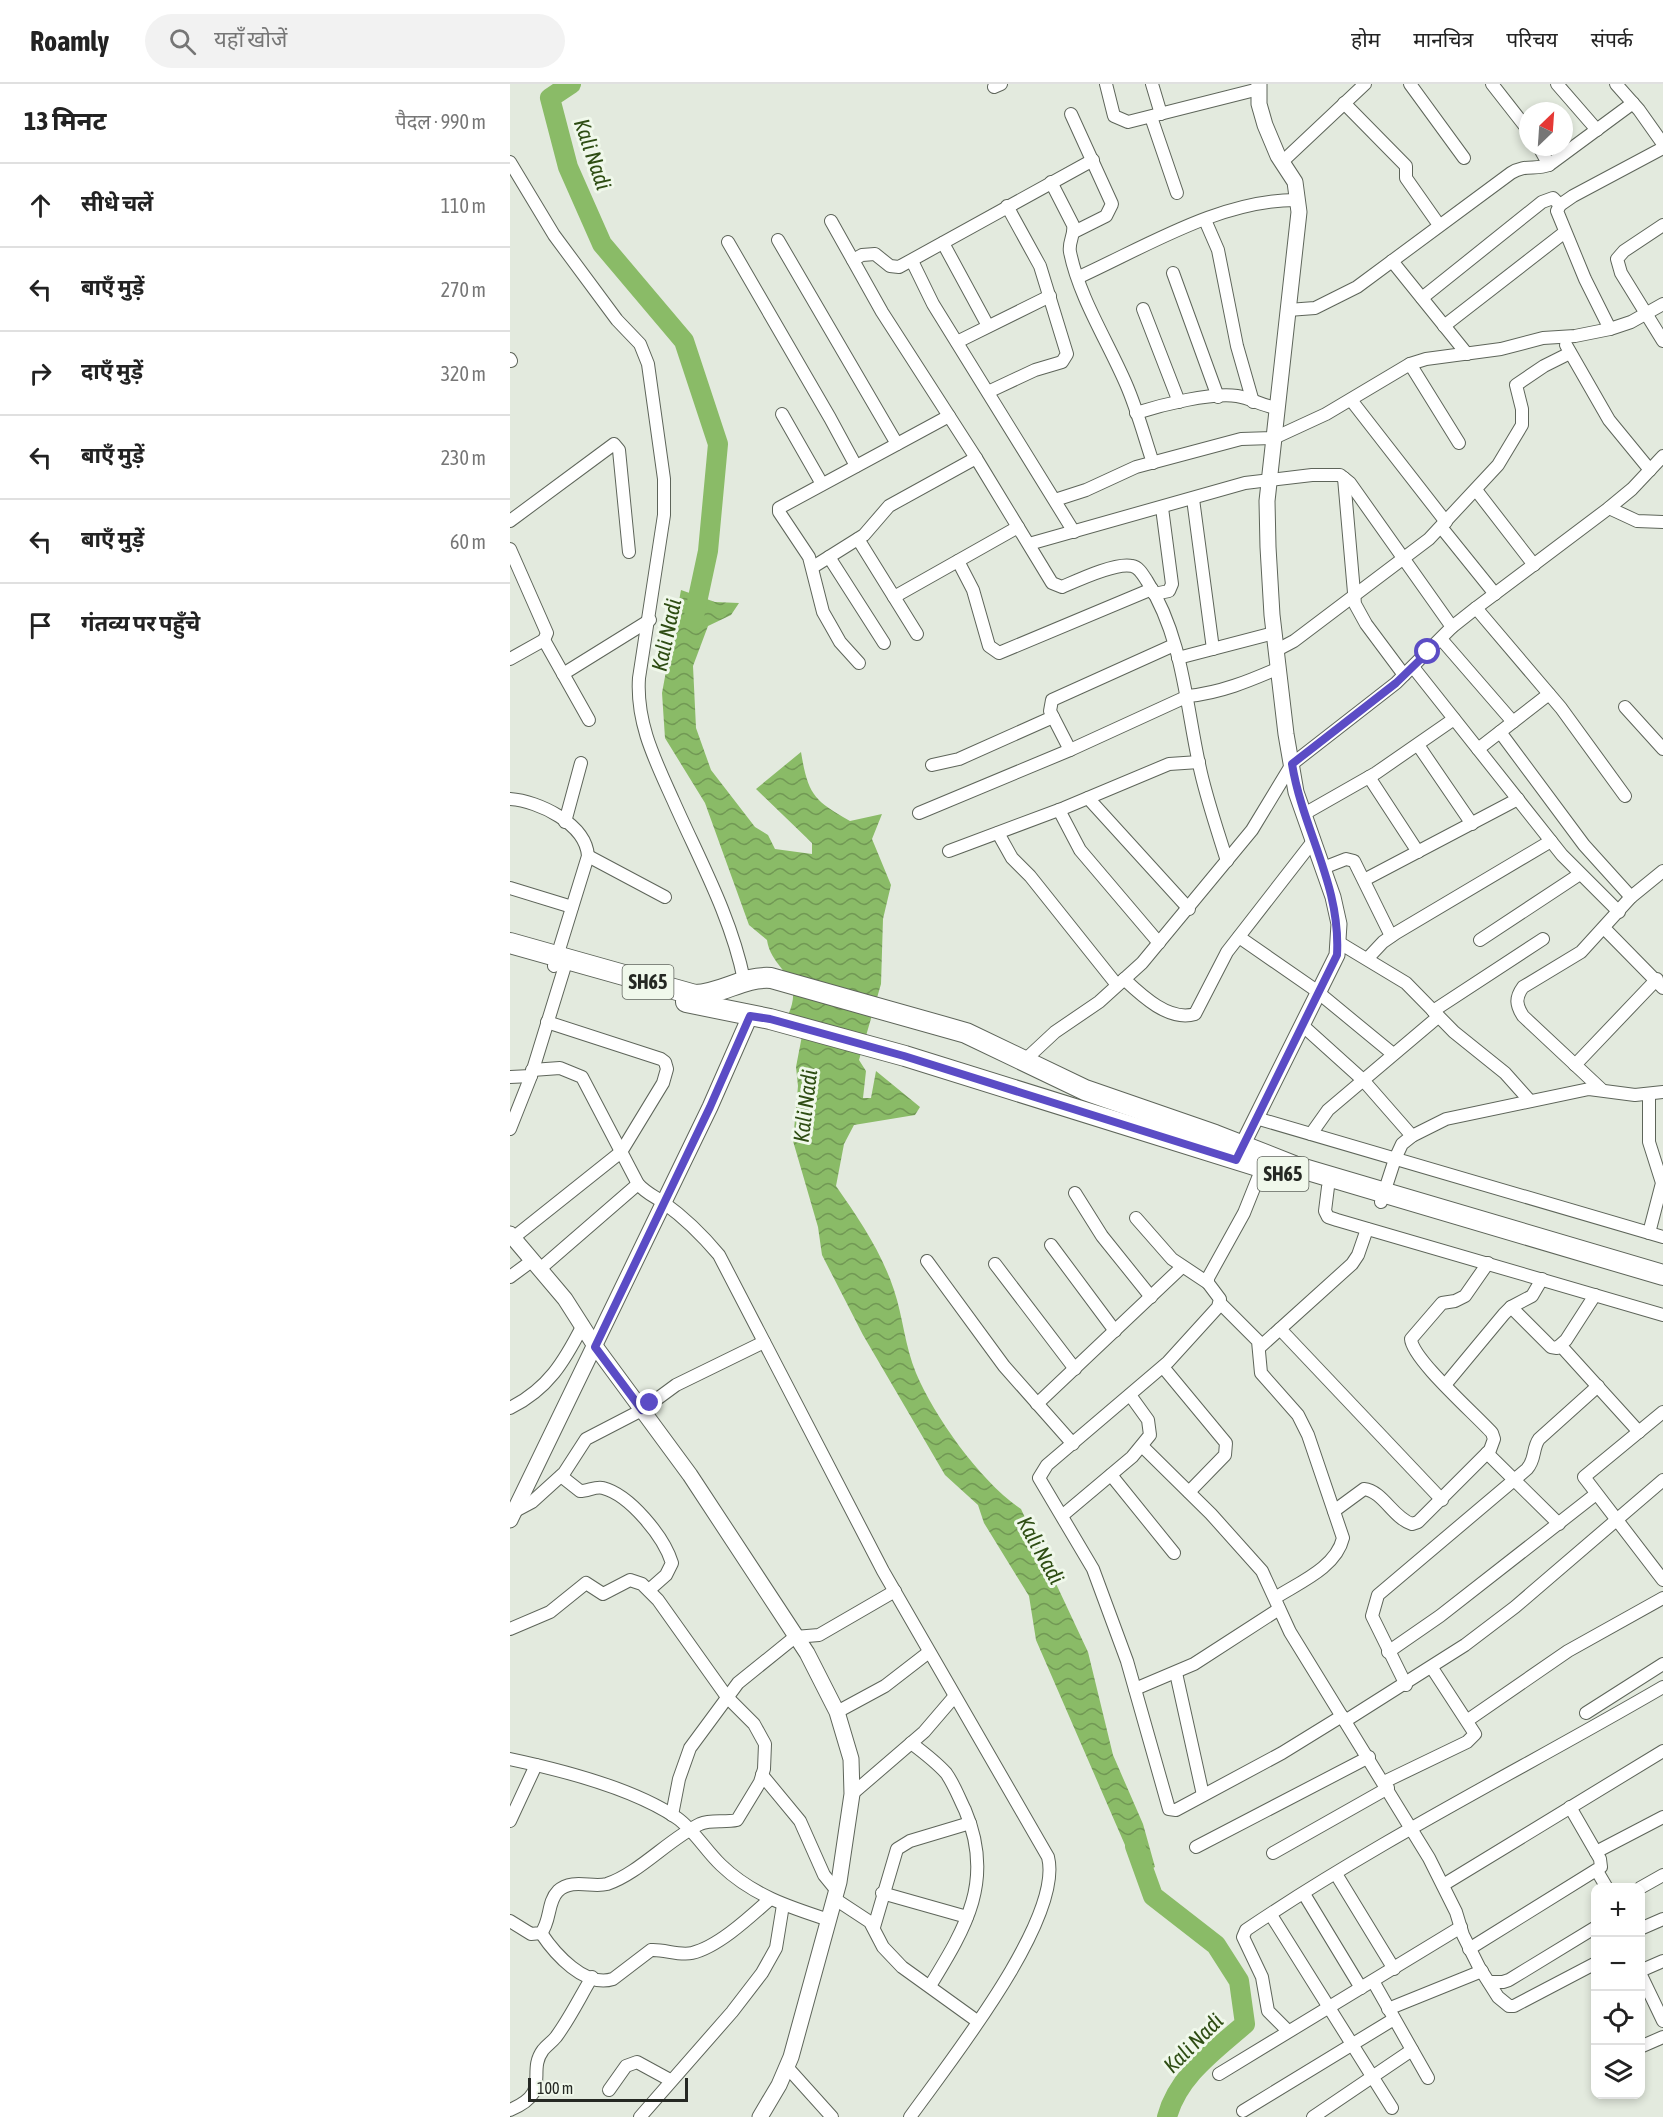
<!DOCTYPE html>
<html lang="hi">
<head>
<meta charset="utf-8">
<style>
	body { margin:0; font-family:"Asap Condensed","Noto Sans Devanagari",sans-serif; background:#f2f2f2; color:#222 }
	.controls { position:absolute; right:18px; bottom:18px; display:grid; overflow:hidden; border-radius:12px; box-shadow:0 3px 9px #0003 }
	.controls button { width:54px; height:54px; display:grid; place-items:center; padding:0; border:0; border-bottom:2px solid #e0e0e0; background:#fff; color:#222; font:30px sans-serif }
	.compass { position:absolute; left:1009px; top:18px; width:54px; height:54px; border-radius:50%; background:#fff; box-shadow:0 3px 9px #0003; rotate:25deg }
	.scale { position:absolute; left:18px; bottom:15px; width:160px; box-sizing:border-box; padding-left:6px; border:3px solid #252823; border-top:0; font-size:16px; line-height:21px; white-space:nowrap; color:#252823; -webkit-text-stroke:4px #f0f8eb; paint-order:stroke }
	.stop { position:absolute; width:18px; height:18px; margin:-14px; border:4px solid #5b4cc5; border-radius:50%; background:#fff }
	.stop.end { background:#5b4cc5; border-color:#fff; box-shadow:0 2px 6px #0008 }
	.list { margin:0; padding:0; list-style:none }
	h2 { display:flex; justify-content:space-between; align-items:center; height:78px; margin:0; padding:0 24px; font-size:26px }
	h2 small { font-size:20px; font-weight:400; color:#767676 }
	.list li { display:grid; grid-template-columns:39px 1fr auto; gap:18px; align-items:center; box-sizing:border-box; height:84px; padding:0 24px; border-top:2px solid #e0e0e0 }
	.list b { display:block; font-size:22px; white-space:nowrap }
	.list em { font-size:20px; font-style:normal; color:#767676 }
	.icon { flex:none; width:33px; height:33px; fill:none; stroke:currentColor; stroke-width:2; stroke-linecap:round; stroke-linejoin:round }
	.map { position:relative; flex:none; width:1153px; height:2033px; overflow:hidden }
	header { display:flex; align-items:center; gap:36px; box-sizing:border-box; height:84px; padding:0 30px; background:#fff; border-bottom:2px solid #e0e0e0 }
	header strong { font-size:28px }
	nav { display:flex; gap:33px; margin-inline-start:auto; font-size:21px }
	.search { width:420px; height:54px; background:#f2f2f2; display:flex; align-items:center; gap:15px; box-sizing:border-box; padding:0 21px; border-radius:33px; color:#767676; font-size:22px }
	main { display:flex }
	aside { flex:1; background:#fff }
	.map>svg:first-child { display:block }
	.water { fill:url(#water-waves) }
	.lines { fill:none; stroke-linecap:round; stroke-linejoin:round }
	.river { stroke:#8abb67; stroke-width:20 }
	.minor-casing { stroke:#5e655a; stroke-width:14 }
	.tertiary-casing { stroke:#5e655a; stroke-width:17 }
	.primary-casing { stroke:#5e655a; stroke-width:22 }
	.minor { stroke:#fff; stroke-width:12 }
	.tertiary { stroke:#fff; stroke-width:15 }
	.primary { stroke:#fff; stroke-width:20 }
	.route { stroke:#5b4cc5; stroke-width:8 }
	.labels { text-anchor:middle; stroke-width:6; stroke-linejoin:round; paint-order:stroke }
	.shield { fill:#f0f8eb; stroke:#62665f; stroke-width:1.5 }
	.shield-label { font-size:20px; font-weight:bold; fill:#252823 }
	.water-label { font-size:22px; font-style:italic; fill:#2e4d13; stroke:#f0f8eb }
</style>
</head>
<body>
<header>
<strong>Roamly</strong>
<div class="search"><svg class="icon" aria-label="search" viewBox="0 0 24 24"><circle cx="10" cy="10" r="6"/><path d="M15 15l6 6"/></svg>यहाँ खोजें</div>
<nav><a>होम</a><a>मानचित्र</a><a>परिचय</a><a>संपर्क</a></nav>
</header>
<main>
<aside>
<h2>13 मिनट<small>पैदल · 990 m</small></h2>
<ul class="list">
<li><svg class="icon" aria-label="ahead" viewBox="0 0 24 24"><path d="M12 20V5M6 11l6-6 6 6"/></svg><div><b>सीधे चलें</b></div><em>110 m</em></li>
<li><svg class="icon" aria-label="left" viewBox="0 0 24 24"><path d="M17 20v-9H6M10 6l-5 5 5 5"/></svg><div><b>बाएँ मुड़ें</b></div><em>270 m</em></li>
<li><svg class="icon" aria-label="right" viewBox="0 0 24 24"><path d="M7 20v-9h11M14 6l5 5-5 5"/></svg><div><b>दाएँ मुड़ें</b></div><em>320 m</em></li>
<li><svg class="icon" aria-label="left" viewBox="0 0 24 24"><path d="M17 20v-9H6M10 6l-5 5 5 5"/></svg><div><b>बाएँ मुड़ें</b></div><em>230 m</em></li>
<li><svg class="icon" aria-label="left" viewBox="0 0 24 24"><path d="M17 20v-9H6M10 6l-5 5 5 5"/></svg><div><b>बाएँ मुड़ें</b></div><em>60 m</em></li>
<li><svg class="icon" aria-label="arrive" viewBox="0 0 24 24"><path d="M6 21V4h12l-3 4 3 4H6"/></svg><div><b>गंतव्य पर पहुँचे</b></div></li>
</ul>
</aside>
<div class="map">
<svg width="1153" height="2033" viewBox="0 0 1153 2033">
	<defs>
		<pattern id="water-waves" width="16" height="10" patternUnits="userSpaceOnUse" patternTransform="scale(1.5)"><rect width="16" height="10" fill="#8abb67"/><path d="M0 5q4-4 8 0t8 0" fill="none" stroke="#719854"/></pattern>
	</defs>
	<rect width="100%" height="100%" fill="#e3eade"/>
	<path class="water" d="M171,506L205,518L229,519L221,531L198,542L183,582L186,644L201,686L245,743L258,751L265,765L302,770V759L246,705L291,668C298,710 303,716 340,737L372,730L362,755L381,801L373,835L371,900L349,976L356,987L353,1014H361L366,987L410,1023L405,1031L344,1041L334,1060L326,1102C349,1135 371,1167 384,1206C393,1233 395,1263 406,1289C425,1334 471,1398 511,1425L578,1568L603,1671L633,1740L645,1783L628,1791L526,1556L519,1512L474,1439L468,1421L435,1391L353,1251L312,1171L308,1143L283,1057L288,1002L286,983L295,936L278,931C296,892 261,886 257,856L239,841L195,719L155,654L152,609Z"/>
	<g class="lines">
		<g class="river">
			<polyline points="61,0 40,14 58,83 92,160 174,257 208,360 198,467 183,537"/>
			<path d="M625,1762L643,1812L706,1861L729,1897L735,1940C704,1967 668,1992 657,2033"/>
		</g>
		<g class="minor-casing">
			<g id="minor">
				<polyline points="596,0 604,32 618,38 749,5"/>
				<polyline points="642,0 651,30"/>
				<polyline points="900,0 954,74"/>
				<polyline points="982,0 1018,46"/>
				<polyline points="1047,0 1087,46"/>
				<polyline points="1106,0 1129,26 1153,60"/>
				<polyline points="484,3 491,0"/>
				<polyline points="834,19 896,82 896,94 929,141"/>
				<polyline points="561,30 602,120 596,132 564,148"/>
				<polyline points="641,33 667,109"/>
				<polyline points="1029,63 1039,81"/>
				<path d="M0,78L44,151L107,236L130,260L138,280L154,395V431L129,594C126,639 145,676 163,716C189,775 221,832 234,896"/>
				<polyline points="772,78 855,0"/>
				<path d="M541,98L563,141C565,151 558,158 560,168C569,213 598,258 616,300C627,325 634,352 643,379"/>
				<polyline points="695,136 708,166 727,262 743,318"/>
				<path d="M321,137L372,228L466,374L542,499L552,503C568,496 606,478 622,482C629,483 633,491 637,497C674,555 676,625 691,689C698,719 708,748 717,777"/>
				<polyline points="1153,141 1114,167 1107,175 1111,189 1153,257"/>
				<polyline points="268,156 387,360"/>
				<polyline points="218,158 320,334 346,382"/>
				<polyline points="433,159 478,242"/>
				<polyline points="343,176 352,171 365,170 380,182 389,183 583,76"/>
				<polyline points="402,177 423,220 564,448"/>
				<polyline points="882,177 957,270"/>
				<polyline points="663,189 708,313"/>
				<path d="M569,193C637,162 712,115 788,116"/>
				<polyline points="912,214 1032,118 1043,114 1050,121"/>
				<polyline points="633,225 669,318"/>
				<path d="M778,226L805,224L847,203L1001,89C1015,80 1025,86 1039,81L1123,19"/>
				<polyline points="934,242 1055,148"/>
				<polyline points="1100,245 1075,195 1047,127 1050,121 1063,112 1153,64"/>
				<polyline points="447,258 540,212"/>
				<polyline points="1056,261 1099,336 1140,386"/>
				<polyline points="0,275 1,277"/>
				<polyline points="900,280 949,359"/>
				<polyline points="478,308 525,286 552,278 557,270 530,182 497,122"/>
				<polyline points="841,316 936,438"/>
				<path d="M626,329C651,321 702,308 727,312C741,314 752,322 767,324"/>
				<polyline points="272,330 312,400"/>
				<polyline points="834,394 845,520 856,540 894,591"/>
				<polyline points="966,406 1024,481"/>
				<polyline points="683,415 703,565"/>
				<polyline points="545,416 576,406 626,383 731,355 764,354 816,330 900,280 916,275 991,265 1033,254 1065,252 1100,245 1121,238 1153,220"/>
				<polyline points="1099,424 1127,437 1153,438"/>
				<polyline points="0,437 104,360 109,366 119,468"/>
				<polyline points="931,443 985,510"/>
				<polyline points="348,455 407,550"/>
				<polyline points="519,460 735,399 802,391 830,391 840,399 942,543"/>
				<polyline points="0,465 37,549 34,556 0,575"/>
				<polyline points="319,473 374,559"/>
				<polyline points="448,477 463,506 479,562 489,569 642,505"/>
				<polyline points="303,483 354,451 379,422 466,374"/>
				<polyline points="644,510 659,507 662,500 652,424"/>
				<polyline points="384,513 508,443"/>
				<polyline points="966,524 1051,624 1115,712"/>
				<polyline points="931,555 1003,638"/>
				<polyline points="34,556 79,636"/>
				<polyline points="767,566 784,557 919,455 988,381 1012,341 1012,325 1006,301 1034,282 1060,269"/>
				<polyline points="668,574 764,549"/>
				<polyline points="349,579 330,558 321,542 313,528 299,473 269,428 269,424 439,332"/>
				<polyline points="903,583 1052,771 1109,828"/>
				<polyline points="53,590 140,536"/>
				<polyline points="1115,623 1153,665"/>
				<polyline points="990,648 1074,761 1121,813"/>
				<polyline points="908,661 962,740"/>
				<polyline points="968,665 1039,610"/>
				<polyline points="560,666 540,627 542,616 664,561"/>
				<polyline points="422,681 449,675 543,633"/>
				<polyline points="859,693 908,768"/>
				<polyline points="578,714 679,825"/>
				<path d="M0,715C29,717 76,740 78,772L44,882"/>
				<polyline points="549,726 570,766 649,859"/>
				<path d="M409,729L560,666L678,612C710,609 739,597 769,584"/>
				<polyline points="794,730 866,689 944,635"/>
				<polyline points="55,738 71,679"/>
				<polyline points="488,749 502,774 520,792 607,901"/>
				<polyline points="439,767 554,724 659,680 689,678"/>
				<polyline points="78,772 155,813"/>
				<polyline points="813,784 836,775 844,777 881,852"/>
				<polyline points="854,796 1008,715"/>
				<polyline points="0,804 62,823"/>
				<polyline points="1094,844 1153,904"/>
				<polyline points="729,853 804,905 883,970"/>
				<polyline points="970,856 1070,790"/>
				<polyline points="828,858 896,899 944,948 995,989 1020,1017"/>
				<polyline points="858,874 873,858 886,849 1041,757"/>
				<path d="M614,895C631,911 659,938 685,930L717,868L804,756"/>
				<polyline points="923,927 1033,855"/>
				<polyline points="792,941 853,996 902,1052"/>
				<polyline points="516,975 545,948 589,918 632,879 742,746 782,680 886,599 942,543 966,524 1099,424 1122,405 1153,372"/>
				<polyline points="1065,981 1147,895"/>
				<path d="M22,986L50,984L72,993L128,1100C136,1109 144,1112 154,1119C175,1134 193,1152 209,1171L373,1487L538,1773C554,1835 437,1981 400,2033"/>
				<polyline points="0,993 21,992"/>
				<path d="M1091,1005L1013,932C1006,921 1005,914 1013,903L1071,868L1121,813L1153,787"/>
				<polyline points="746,1034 1153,1153"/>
				<polyline points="0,1045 21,992 54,885"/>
				<polyline points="801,1050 818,1026 928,933"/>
				<polyline points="752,1084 734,1129 698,1194 698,1199 710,1215 708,1223 658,1278 537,1381 529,1394 583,1485 617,1577 659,1725 666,1726 772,1669 832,1632"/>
				<polyline points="818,1103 815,1127 818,1133 827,1136 1153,1231"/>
				<polyline points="565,1109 592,1152 641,1213"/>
				<polyline points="871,1118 885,1075 892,1060 902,1052 936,1035 1079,1005 1125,1011 1153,1008"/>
				<polyline points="626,1134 662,1175 698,1199"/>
				<polyline points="1139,1149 1152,1099 1139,1058 1139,1011"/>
				<polyline points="3,1154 111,1068 153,999 157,985 155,978 151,975 37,938"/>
				<polyline points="541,1161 605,1247"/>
				<polyline points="417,1177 494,1282 563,1360"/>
				<polyline points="485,1180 565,1285"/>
				<polyline points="31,1184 128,1100"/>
				<polyline points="0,1193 23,1176"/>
				<path d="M710,1219L748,1257L751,1289L788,1331L798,1351L833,1454C826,1484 788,1499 765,1514"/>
				<polyline points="1001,1223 1041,1263 1047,1264 1056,1256 1085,1211"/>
				<polyline points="770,1245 932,1416"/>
				<polyline points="1051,1262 1129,1348"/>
				<polyline points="750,1263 842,1180 848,1171 857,1145"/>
				<polyline points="653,1283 716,1359 715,1371 679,1408"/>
				<polyline points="935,1301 994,1230 1001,1223 1022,1212 1032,1195"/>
				<polyline points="527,1320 672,1183"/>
				<path d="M0,1324C38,1305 54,1278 73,1241"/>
				<polyline points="1153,1328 1074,1393 1153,1496"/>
				<polyline points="632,1362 701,1430 752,1487 780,1548 919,1774 946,1828 953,1851 969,1883 988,1913 999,1922 1004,1922 1086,1879"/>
				<polyline points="977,1369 1049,1440"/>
				<polyline points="601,1391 664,1469"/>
				<path d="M51,1392L70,1407C78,1407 86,1402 93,1404C120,1411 154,1453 162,1479L156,1491L139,1506"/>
				<polyline points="7,1426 22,1418 54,1389 76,1355 132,1326 166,1301 254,1258"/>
				<path d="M824,1427L854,1405C873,1407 883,1434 902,1440L908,1438L980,1366L984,1355L982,1349C966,1331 902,1275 901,1255L932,1219L945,1217L955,1212L978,1179"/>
				<polyline points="553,1431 622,1373 640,1351 638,1336 620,1311"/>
				<path d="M0,1545L40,1528L76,1499L93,1510L120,1496L132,1500L148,1516L217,1613L244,1640L255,1660L254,1685L250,1698L227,1736C214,1739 202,1735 190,1740C159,1755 128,1790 97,1800C82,1804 62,1794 48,1807C37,1818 41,1837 31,1849L21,1850L0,1837"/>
				<polyline points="878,1568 930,1532 1086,1410"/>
				<polyline points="666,1589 693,1711"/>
				<path d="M896,1601L862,1532L868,1511L1017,1385C1026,1375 1022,1365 1029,1355L1088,1302"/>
				<polyline points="625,1605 684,1580 769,1525"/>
				<polyline points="327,1628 375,1602 419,1568"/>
				<polyline points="1076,1629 1153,1580"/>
				<polyline points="958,1636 1058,1567 1153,1514"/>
				<polyline points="835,1637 955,1561 1005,1523 1153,1396"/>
				<path d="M401,1659C413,1668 426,1678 436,1689C444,1700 449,1714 455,1726C485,1796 456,1843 420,1902"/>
				<path d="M0,1675C52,1686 123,1704 167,1734C184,1746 196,1767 211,1781C242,1811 279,1823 319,1836"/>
				<polyline points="252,1691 290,1737 314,1791 327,1807"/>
				<polyline points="874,1698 957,1658 965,1650 922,1584"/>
				<polyline points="342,1710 414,1648 444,1613"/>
				<polyline points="162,1731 169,1695 180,1664 228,1599 285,1553 309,1551 385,1507"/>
				<polyline points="0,1737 26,1681"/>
				<polyline points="686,1763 859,1673"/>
				<polyline points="1086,1768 1153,1733"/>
				<polyline points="763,1769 878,1704"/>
				<polyline points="1087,1787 1097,1804"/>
				<polyline points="826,1790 884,1885"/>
				<polyline points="933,1801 1153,1667"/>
				<polyline points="1130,1804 1153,1791"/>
				<polyline points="372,1809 457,1833"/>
				<polyline points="794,1810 851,1904"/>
				<polyline points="325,1815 360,1838 373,1863 392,1883 467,1937"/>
				<polyline points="761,1831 882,2024"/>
				<polyline points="364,1843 387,1765 400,1757 460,1739"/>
				<polyline points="1130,1845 1153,1835"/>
				<path d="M31,1849C45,1870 75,1904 103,1895L141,1866C154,1865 169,1872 182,1869C208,1863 240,1833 259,1816"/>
				<polyline points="959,1865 1091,1783 1090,1775 1060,1723"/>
				<polyline points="1130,1887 1153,1877"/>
				<polyline points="1130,1889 1153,1937"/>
				<polyline points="863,1897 918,1994"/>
				<polyline points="979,1898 993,1898 999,1896 1086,1843"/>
				<polyline points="878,1925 972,1887"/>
				<path d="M778,1947L758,1927L752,1893L733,1853L736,1846C869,1756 1014,1684 1153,1603"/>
				<polyline points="1130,1963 1153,1953"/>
				<polyline points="277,1983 322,2033"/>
				<polyline points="709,1990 951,1843"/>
				<polyline points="99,2006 116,1982 127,1978 160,1996"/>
				<path d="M0,2026C43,2008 16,1989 33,1966C37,1961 42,1958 46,1953C60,1934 70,1913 82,1893"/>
				<polyline points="733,2027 884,1935"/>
				<polyline points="130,2033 222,1928 252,1889 266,1864 273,1821"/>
				<polyline points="803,2033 902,1966"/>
			</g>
		</g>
		<g class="tertiary-casing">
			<g id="tertiary">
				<polyline points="728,1070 827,871 829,840 823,813 786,708 776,650 762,531 758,463 757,417 789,128 785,98 768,72 755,41 749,20 749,0"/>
				<polyline points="0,1150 55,1215 85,1262 180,1391 297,1569 327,1628 341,1675 342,1710 329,1798 281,1973 269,2001 250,2033"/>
				<polyline points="0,1436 200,1023 240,932"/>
			</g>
		</g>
		<g class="primary-casing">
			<g id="primary">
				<path d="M0,859L185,911C213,910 233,892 261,894L456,949L575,1006L705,1051L784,1082L1153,1191"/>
				<polyline points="176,918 260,935 395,972 767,1088"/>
			</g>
		</g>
		<use href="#minor" class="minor"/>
		<use href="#tertiary" class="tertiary"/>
		<use href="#primary" class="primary"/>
	</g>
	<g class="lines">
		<path class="route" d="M140,1319L132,1326L85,1263L200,1023L240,932L260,935L394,972L726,1076L827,871C831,801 793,747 782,680L886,599L918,568"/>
	</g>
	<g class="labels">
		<g class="shield">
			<rect x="112.5" y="881" width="51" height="34" rx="4.5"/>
			<rect x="747.5" y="1073" width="51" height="34" rx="4.5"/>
		</g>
		<g class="shield-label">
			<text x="138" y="905">SH65</text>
			<text x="773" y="1097">SH65</text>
		</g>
		<g class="water-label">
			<text transform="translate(83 70) rotate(71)" y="8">Kali Nadi</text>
			<text transform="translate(156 551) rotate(-78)" y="8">Kali Nadi</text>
			<text transform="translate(295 1022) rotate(-83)" y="8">Kali Nadi</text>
			<text transform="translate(531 1466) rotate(61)" y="8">Kali Nadi</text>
			<text transform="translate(683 1959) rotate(-45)" y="8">Kali Nadi</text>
		</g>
	</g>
</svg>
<div class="controls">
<button>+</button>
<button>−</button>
<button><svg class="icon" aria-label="locate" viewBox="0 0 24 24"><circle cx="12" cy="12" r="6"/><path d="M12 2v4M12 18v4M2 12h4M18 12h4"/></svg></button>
<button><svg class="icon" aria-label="layers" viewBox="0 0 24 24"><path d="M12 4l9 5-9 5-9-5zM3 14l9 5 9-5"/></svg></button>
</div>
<svg class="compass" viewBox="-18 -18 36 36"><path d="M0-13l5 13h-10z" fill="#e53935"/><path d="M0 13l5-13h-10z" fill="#767676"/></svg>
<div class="scale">100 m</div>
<div class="stop" style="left:918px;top:568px"></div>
<div class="stop end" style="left:140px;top:1319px"></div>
</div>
</main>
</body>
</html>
